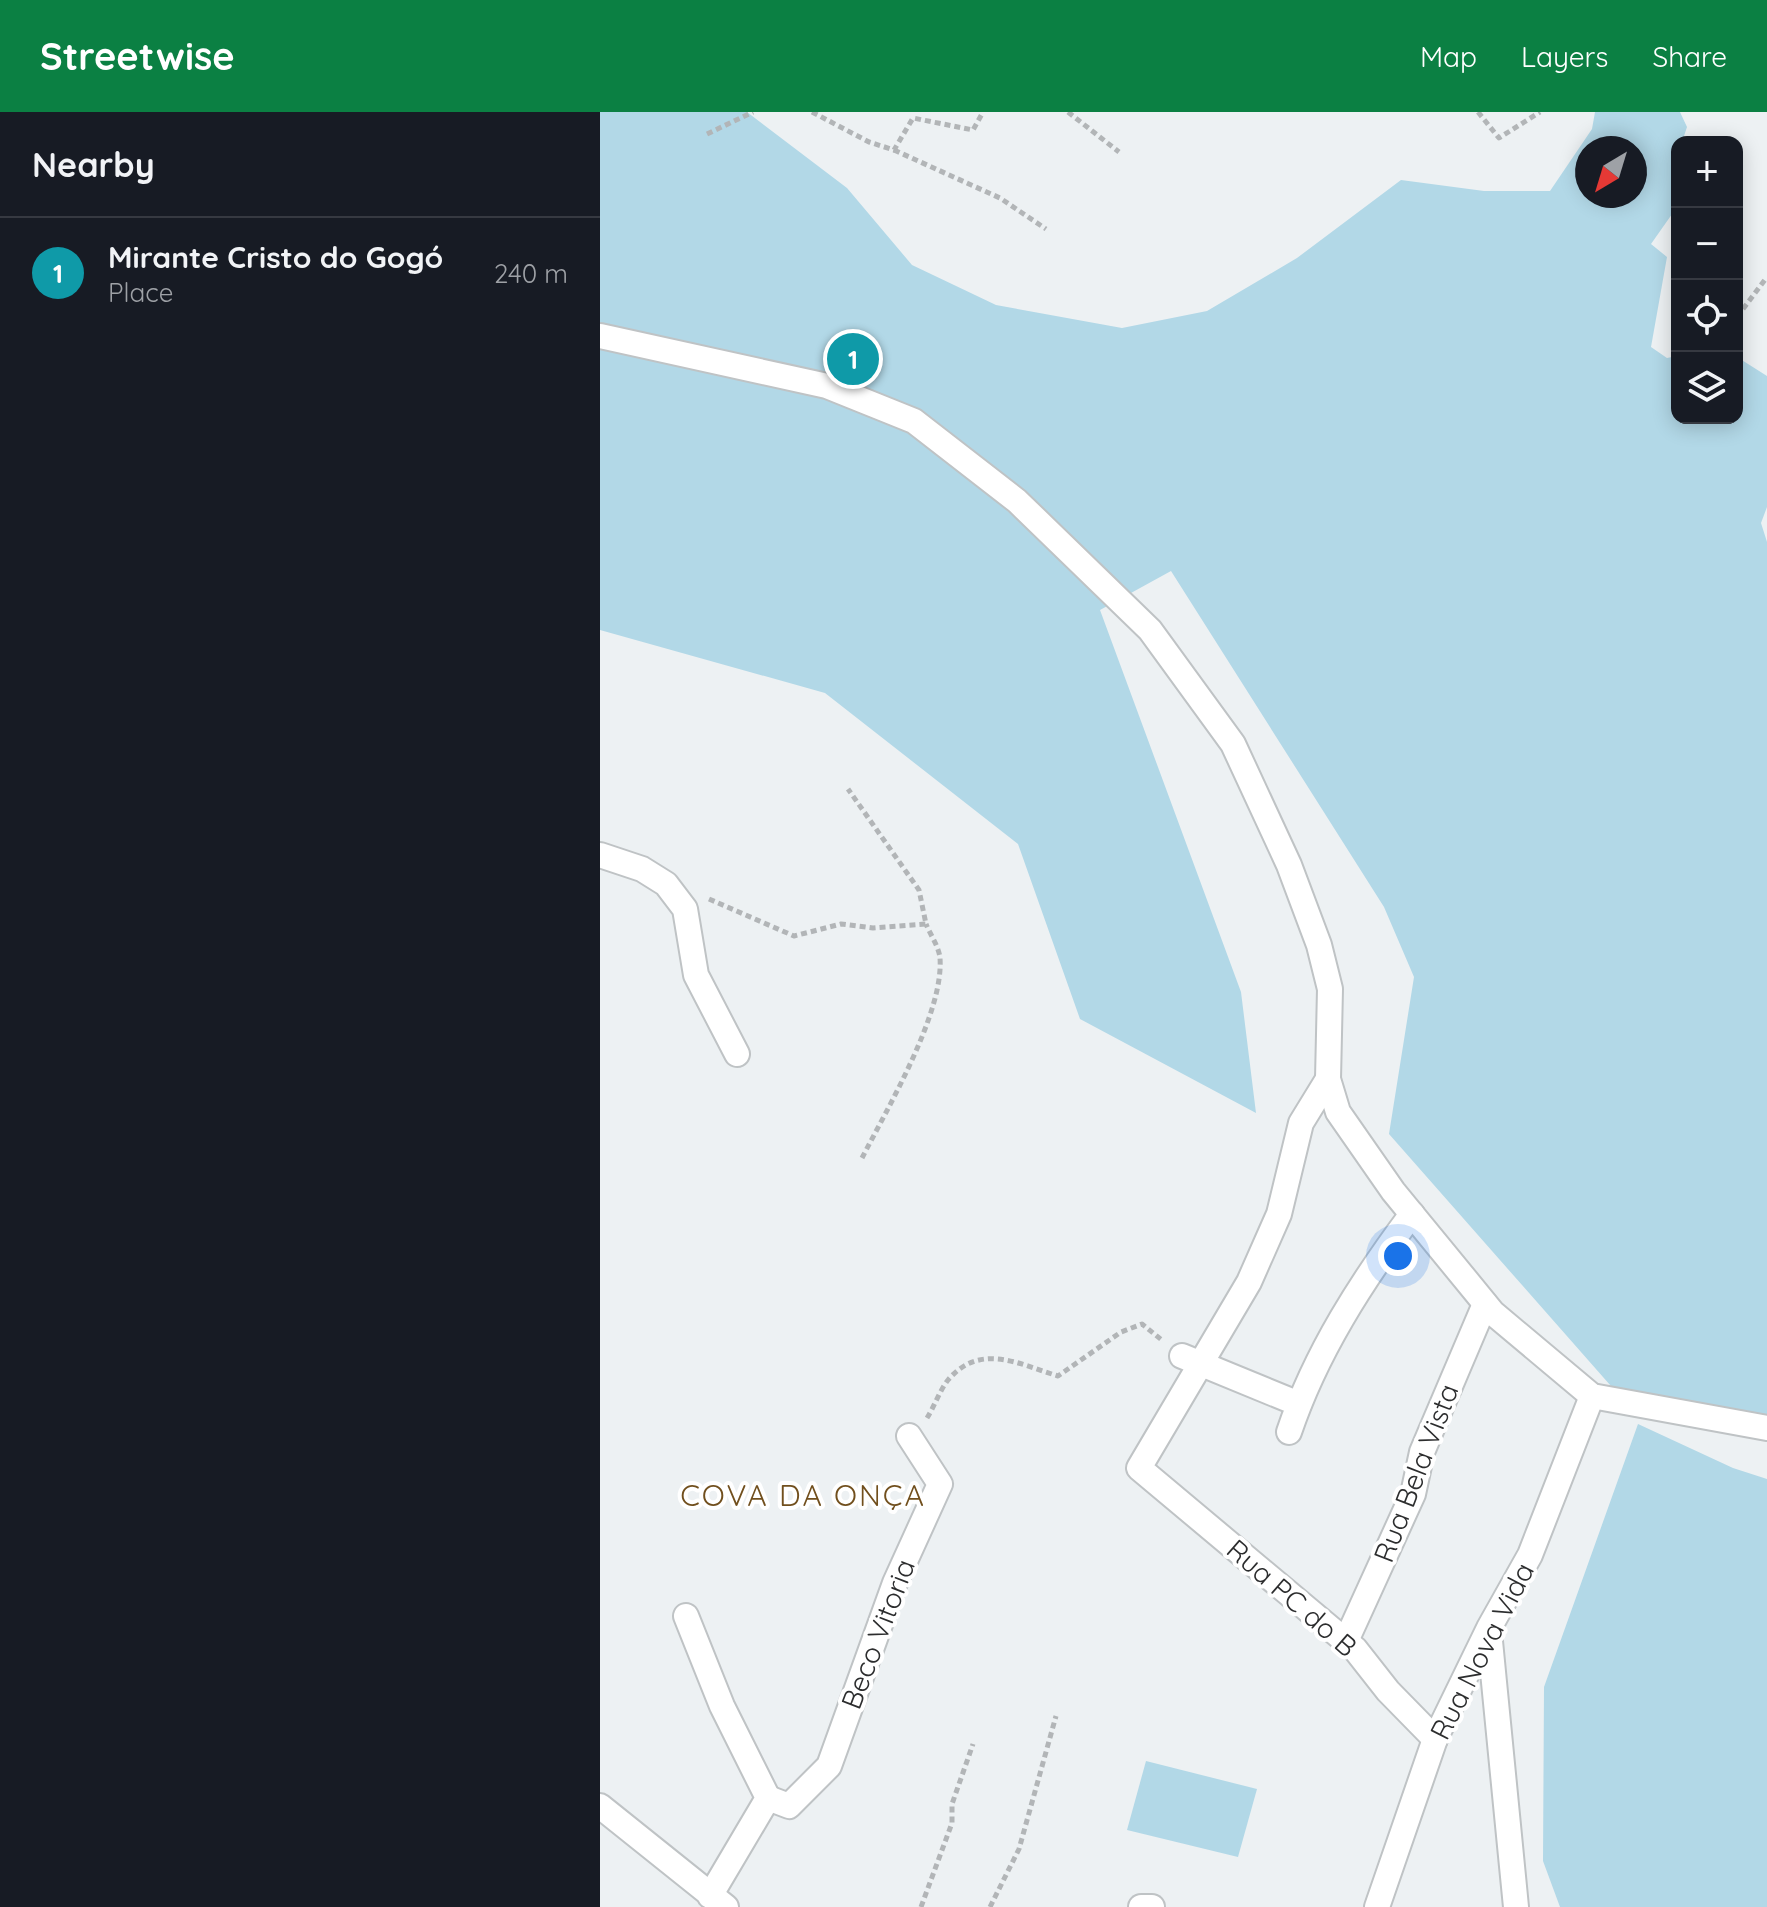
<!DOCTYPE html>
<html lang="en">
<head>
<meta charset="utf-8">
<style>
	body { margin:0; font-family:Quicksand,sans-serif; background:#20242c; color:#f1f3f6 }
	.controls { position:absolute; right:24px; top:24px; display:grid; overflow:hidden; border-radius:16px; box-shadow:0 4px 20px #0003 }
	.controls button { width:72px; height:72px; display:grid; place-items:center; padding:0; border:0; border-bottom:2px solid #363941; background:#171b24; color:#f1f3f6; font:40px sans-serif }
	.compass { position:absolute; left:975px; top:24px; width:72px; height:72px; border-radius:50%; background:#171b24; box-shadow:0 4px 20px #0003; rotate:218deg }
	.you { position:absolute; left:798px; top:1144px; width:28px; height:28px; margin:-20px; border:6px solid #fff; border-radius:50%; background:#1a73e8; box-shadow:0 0 0 12px #1a73e833 }
	.badge { display:grid; place-items:center; width:52px; height:52px; border-radius:50%; background:#0b8043; color:#fff; font-size:26px; font-weight:700 }
	.pin { position:absolute; translate:-50% -50%; border:4px solid #fff; box-shadow:0 2px 8px #0006 }
	.list { margin:0; padding:0; list-style:none }
	h2 { display:flex; justify-content:space-between; align-items:center; height:104px; margin:0; padding:0 32px; font-size:34px }
	h2 small { font-size:26px; font-weight:400; color:#9ea1a6 }
	.list li { display:grid; grid-template-columns:52px 1fr auto; gap:24px; align-items:center; box-sizing:border-box; height:112px; padding:0 32px; border-top:2px solid #363941 }
	.list b { display:block; font-size:30px; white-space:nowrap }
	.list p { margin:0; font-size:26px; white-space:nowrap; color:#9ea1a6 }
	.list em { font-size:26px; font-style:normal; color:#9ea1a6 }
	.icon { flex:none; width:44px; height:44px; fill:none; stroke:currentColor; stroke-width:2; stroke-linecap:round; stroke-linejoin:round }
	.map { position:relative; flex:none; width:1167px; height:1795px; overflow:hidden }
	header { display:flex; align-items:center; gap:48px; box-sizing:border-box; height:112px; padding:0 40px; background:#0b8043; color:#fff }
	header strong { font-size:38px }
	nav { display:flex; gap:44px; margin-inline-start:auto; font-size:28px }
	main { display:flex }
	aside { flex:1; background:#171b24 }
	.map>svg:first-child { display:block }
	.green { fill:#b2d8e7; fill-rule:evenodd }
	.lines { fill:none; stroke-linecap:round; stroke-linejoin:round }
	.street-casing { stroke:#bfc3c5; stroke-width:28 }
	.path { stroke:#b2b5b7; stroke-width:5; stroke-dasharray:6 4; stroke-linecap:butt }
	.street { stroke:#fff; stroke-width:24 }
	.labels { text-anchor:middle; stroke-width:8; stroke-linejoin:round; paint-order:stroke }
	.street-label { font-size:28px; fill:#2c2d2e; stroke:#fff }
	.neighbourhood-label { font-size:30px; letter-spacing:2px; fill:#714f1d; stroke:#fff }
</style>
</head>
<body>
<header>
<strong>Streetwise</strong>
<nav><a>Map</a><a>Layers</a><a>Share</a></nav>
</header>
<main>
<aside>
<h2>Nearby<small></small></h2>
<ul class="list">
<li><span class="badge" style="background:#0f9aa8">1</span><div><b>Mirante Cristo do Gogó</b><p>Place</p></div><em>240 m</em></li>
</ul>
</aside>
<div class="map">
<svg width="1167" height="1795" viewBox="0 0 1167 1795">
	<rect width="100%" height="100%" fill="#edf1f3"/>
	<g class="green">
		<path d="M0,0H147L247,76L312,153L396,193L522,216L607,199L697,146L801,68L884,79H950L992,17L995,0H1080L1087,15L1082,30H1077V95L1051,132L1067,145L1051,235L1067,246L1077,244V306H1137V245L1167,264V395L1161,411L1167,430V1316L1025,1290L789,1022L814,865L784,795L571,459L500,498L641,880L656,1001L480,907L418,732L225,581L0,518ZM987,36H1035V84H987Z"/>
		<polygon points="1038,1312 1133,1356 1167,1367 1167,1795 960,1795 943,1749 944,1575"/>
		<polygon points="546,1649 657,1677 638,1745 527,1718"/>
	</g>
	<g class="lines">
		<g class="street-casing">
			<g id="street">
				<polyline points="0,224 227,274 314,309 417,389 550,518 633,632 689,753 719,833 730,877 728,967 738,1000 793,1079 893,1201 992,1284 1167,1316"/>
				<polyline points="0,743 42,757 66,772 85,797 96,863 137,942"/>
				<polyline points="728,967 701,1011 679,1102 649,1170 539,1356 755,1537 788,1579 835,1627"/>
				<polyline points="582,1244 699,1292"/>
				<path d="M689,1320C716,1240 762,1169 812,1102"/>
				<polyline points="86,1504 122,1594 168,1686 110,1784"/>
				<polyline points="889,1519 916,1795"/>
				<polyline points="746,1529 813,1382 822,1340 885,1192"/>
				<polyline points="168,1686 189,1694 229,1654 295,1471 340,1372 309,1324"/>
				<polyline points="0,1694 126,1795"/>
				<polyline points="541,1795 552,1795"/>
				<polyline points="777,1795 835,1627 889,1516 930,1443 992,1284"/>
			</g>
		</g>
		<g class="path">
			<polyline points="212,0 269,30 294,38 313,6 373,18 383,0"/>
			<polyline points="468,0 519,40"/>
			<polyline points="878,0 899,26 940,0"/>
			<polyline points="107,22 153,0"/>
			<polyline points="294,38 400,86 446,117"/>
			<polyline points="1143,197 1167,165"/>
			<polyline points="109,787 194,824 241,812 273,816 326,812 319,778 248,677"/>
			<path d="M262,1046C287,997 344,901 340,846C339,835 330,822 326,812"/>
			<path d="M327,1306C334,1295 340,1278 348,1268C380,1230 419,1252 458,1264L521,1220L542,1212L563,1229"/>
			<polyline points="321,1795 352,1711 352,1692 373,1632"/>
			<polyline points="390,1795 419,1737 456,1604"/>
		</g>
		<use href="#street" class="street"/>
	</g>
	<g class="labels">
		<g class="street-label">
			<text transform="translate(816 1361) rotate(-69)" y="10">Rua Bela Vista</text>
			<text transform="translate(692 1486) rotate(41)" y="10">Rua PC do B</text>
			<text transform="translate(278 1522) rotate(-69)" y="10">Beco Vitoria</text>
			<text transform="translate(882 1539) rotate(-63)" y="10">Rua Nova Vida</text>
		</g>
		<g class="neighbourhood-label">
			<text x="203" y="1394">COVA DA ONÇA</text>
		</g>
	</g>
</svg>
<div class="controls">
<button>+</button>
<button>−</button>
<button><svg class="icon" aria-label="locate" viewBox="0 0 24 24"><circle cx="12" cy="12" r="6"/><path d="M12 2v4M12 18v4M2 12h4M18 12h4"/></svg></button>
<button><svg class="icon" aria-label="layers" viewBox="0 0 24 24"><path d="M12 4l9 5-9 5-9-5zM3 14l9 5 9-5"/></svg></button>
</div>
<svg class="compass" viewBox="-18 -18 36 36"><path d="M0-13l5 13h-10z" fill="#e53935"/><path d="M0 13l5-13h-10z" fill="#9ea1a6"/></svg>
<div class="you"></div>
<div class="pin badge" style="left:253px;top:247px;background:#0f9aa8">1</div>
</div>
</main>
</body>
</html>
